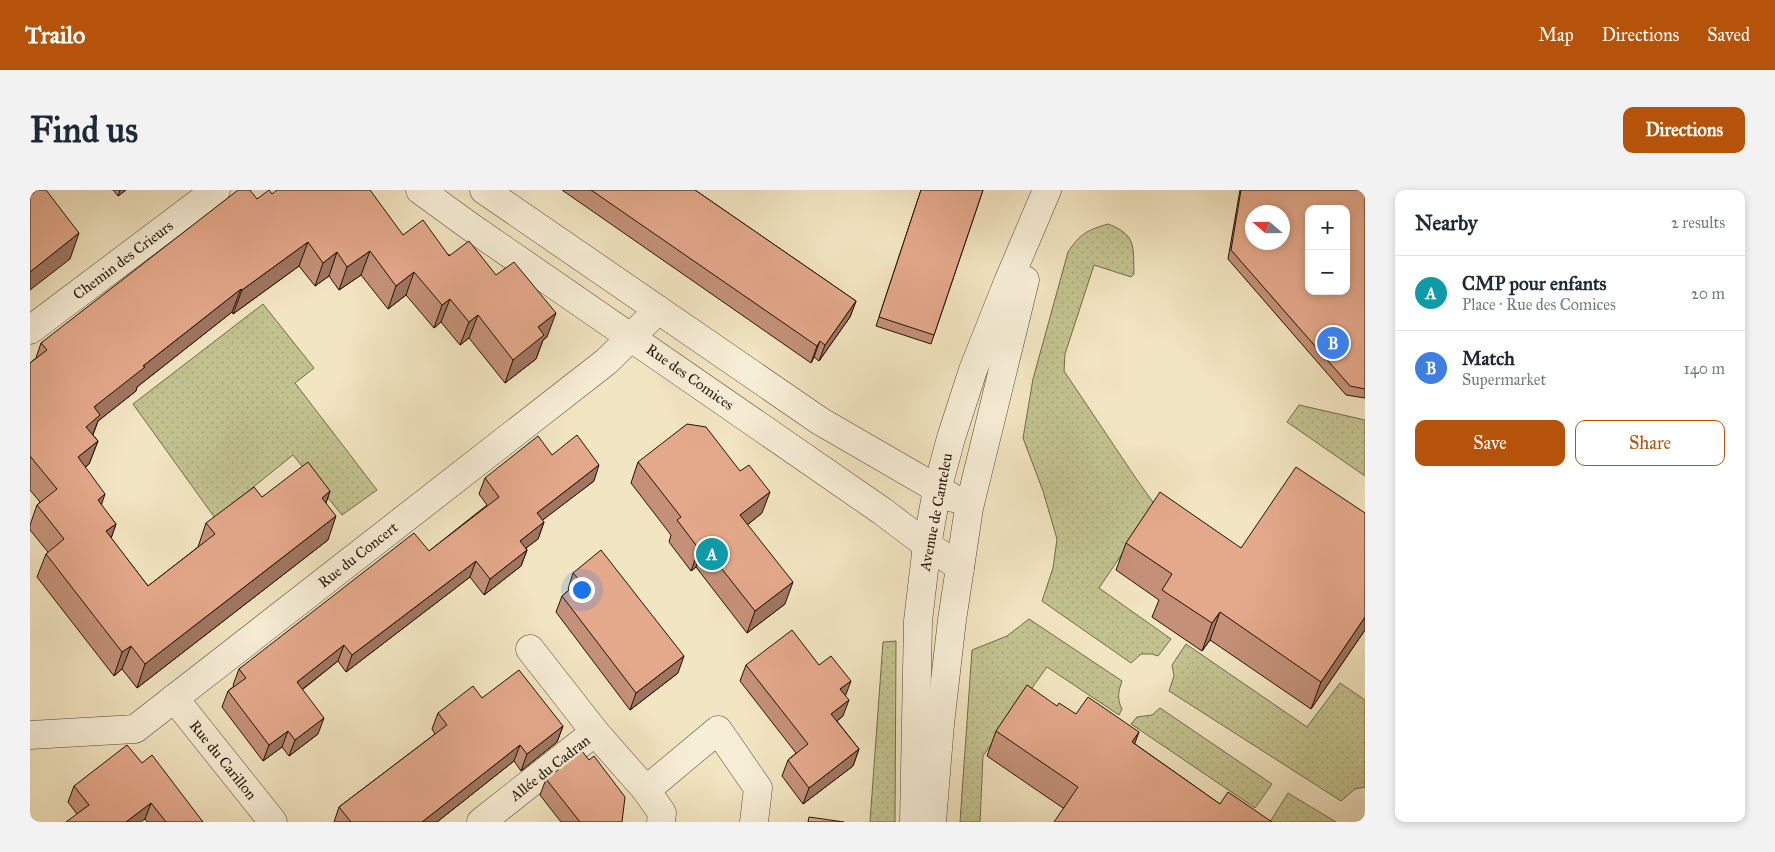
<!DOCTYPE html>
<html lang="en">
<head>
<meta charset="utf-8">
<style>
	body { margin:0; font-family:"IM FELL Great Primer",serif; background:#f2f2f3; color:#1f2937 }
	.controls { position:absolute; right:15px; top:15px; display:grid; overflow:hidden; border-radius:10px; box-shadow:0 2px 8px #0003 }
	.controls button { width:45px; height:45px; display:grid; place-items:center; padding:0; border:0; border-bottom:1px solid #e0e1e3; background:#fff; color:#1f2937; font:25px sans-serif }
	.compass { position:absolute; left:1215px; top:15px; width:45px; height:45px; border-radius:50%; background:#fff; box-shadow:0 2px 8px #0003; rotate:290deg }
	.you { position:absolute; left:551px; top:399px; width:18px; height:18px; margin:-12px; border:4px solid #fff; border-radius:50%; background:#1a73e8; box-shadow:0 0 0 8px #1a73e833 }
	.badge { display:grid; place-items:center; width:32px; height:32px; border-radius:50%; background:#b45309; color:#fff; font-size:16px; font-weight:700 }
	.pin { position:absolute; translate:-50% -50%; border:2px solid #fff; box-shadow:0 1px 5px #0006 }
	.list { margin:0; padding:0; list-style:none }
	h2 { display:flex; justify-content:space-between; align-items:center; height:65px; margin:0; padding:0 20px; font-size:21px }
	h2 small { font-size:16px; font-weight:400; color:#747a83 }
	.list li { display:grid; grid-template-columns:32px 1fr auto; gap:15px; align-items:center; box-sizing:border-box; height:75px; padding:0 20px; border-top:1px solid #e0e1e3 }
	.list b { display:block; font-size:19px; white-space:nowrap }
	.list p { margin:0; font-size:16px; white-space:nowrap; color:#747a83 }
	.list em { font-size:16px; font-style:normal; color:#747a83 }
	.actions { display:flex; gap:10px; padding:15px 20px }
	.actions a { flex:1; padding:11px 0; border:1px solid #b45309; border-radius:10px; text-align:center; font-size:18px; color:#b45309 }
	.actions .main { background:#b45309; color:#fff }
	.map { position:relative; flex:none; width:1335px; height:632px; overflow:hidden; border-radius:10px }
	header { display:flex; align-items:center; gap:30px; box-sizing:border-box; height:70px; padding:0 25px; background:#b45309; color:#fff }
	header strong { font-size:24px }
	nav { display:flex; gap:28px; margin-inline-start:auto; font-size:18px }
	.intro { display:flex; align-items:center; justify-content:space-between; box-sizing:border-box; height:120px; padding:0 30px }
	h1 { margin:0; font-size:35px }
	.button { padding:12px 22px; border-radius:10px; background:#b45309; color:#fff; font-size:18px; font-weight:700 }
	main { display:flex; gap:30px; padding:0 30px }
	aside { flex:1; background:#fff; border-radius:10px; box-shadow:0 2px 8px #0003 }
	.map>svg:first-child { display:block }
	.grass { fill:url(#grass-dots); stroke:#726a4a }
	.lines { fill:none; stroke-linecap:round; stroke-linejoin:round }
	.minor-casing { stroke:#574734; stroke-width:29 }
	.minor { stroke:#f7eed7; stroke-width:28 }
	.wall { fill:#c49178; stroke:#231205 }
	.shaded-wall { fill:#a07661; stroke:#231205 }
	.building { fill:#e4a98b; stroke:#231205; fill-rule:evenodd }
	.labels { text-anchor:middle; stroke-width:5; stroke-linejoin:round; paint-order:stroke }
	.street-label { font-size:15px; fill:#231205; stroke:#f7eed7 }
</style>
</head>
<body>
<header>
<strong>Trailo</strong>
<nav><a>Map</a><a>Directions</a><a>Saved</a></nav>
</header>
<div class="intro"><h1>Find us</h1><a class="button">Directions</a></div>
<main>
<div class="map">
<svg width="1335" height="632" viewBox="0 0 1335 632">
	<defs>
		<pattern id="grass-dots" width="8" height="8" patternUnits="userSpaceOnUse" patternTransform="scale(1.25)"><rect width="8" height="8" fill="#c2c28e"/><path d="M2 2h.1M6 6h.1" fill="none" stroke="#a6a679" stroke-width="1.8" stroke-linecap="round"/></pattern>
	</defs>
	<rect width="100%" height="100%" fill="#f2e5c1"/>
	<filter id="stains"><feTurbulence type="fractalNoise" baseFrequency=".004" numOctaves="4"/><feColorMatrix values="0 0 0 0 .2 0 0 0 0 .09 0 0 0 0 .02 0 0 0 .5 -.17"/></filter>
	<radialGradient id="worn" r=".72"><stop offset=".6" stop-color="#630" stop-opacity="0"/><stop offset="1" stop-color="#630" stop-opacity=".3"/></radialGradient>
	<g class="grass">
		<path d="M1078,34C1107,45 1103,57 1104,84L1101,87L1064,75L1035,164L1034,181L1107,290L1125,315L1069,398L1141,449L1128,466L1122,464H1111L1101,473L1012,411L1023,378L1027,349L1013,301L993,248L1003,189L1038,62C1050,44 1057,40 1078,34Z"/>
		<polygon points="233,114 284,178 265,193 347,300 312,325 263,265 185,328 103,214"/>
		<polygon points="1269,215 1335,230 1335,286 1257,232"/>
		<path d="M999,429L1092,491C1088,502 1087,509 1092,519L1089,525L1017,477L953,566L950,632H930L942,460L977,446Z"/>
		<polygon points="866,451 865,632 840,632 853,452"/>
		<polygon points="1156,454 1277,537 1310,493 1335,510 1335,597 1325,599 1311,611 1139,501 1144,486 1142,475"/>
		<polygon points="1130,518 1242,594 1225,618 1101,534 1107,527 1122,525"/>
		<polygon points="1258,603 1306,632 1240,632"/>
	</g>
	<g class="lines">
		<g class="minor-casing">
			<g id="minor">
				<polyline points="390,0 438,35 852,321 897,355 930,377"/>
				<polyline points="454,0 790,231 923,308"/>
				<polyline points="0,140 186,0"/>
				<polyline points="500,459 565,542"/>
				<polyline points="144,508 243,632"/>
				<polyline points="0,545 105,539 577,171 628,120"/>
				<polyline points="616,600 688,540 728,598 724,632"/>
				<polyline points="451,632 565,542 616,600 632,623 631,632"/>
				<polyline points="884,632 888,431 897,355 907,300 921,248 943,180 978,92 1017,0"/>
				<polyline points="902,632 910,534 922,430 939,318 995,90"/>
			</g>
		</g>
		<use href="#minor" class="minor"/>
	</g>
	<g class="wall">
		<polygon points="83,0 96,0 88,6"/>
		<polygon points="532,0 665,0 826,111 820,127 789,171 784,167 781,173"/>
		<polygon points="891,0 953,0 901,154 846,136"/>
		<polygon points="1210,0 1335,0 1335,208 1316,205 1198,69"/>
		<polygon points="242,4 373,45 466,85 517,147 513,150 506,169 475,193 439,148 430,155 411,132 404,138 376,105 358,119 331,85 309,100 299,86 285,96 269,76 203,124 202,122 107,197 106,201 68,231 63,245 68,251 59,274 55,278 71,315 86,334 81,348 118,396 168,357 176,333 232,307 300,301 296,313 298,350 107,498 92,479 84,486 7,387 16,364 18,362 0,340 0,335 7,315 10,312 0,300 0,173 6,168 11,153 227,9"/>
		<polygon points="522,265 564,291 512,330 514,332 508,349 496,358 497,360 491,376 454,405 440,387 316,482 308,471 272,500 288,544 259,566 252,557 233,571 192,517 198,501 204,496 203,495 209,479 399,361 457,315 449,304 455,288"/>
		<polygon points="608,272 732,323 717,335 755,414 717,443 666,377 661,381 639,352 641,345 601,293"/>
		<polygon points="1096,353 1211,358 1335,440 1281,519 1180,450 1172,461 1122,427 1129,410 1086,380"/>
		<polygon points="543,383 648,483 600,520 526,422 532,406 539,400 538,399"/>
		<polygon points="716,475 789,475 815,506 813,526 807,531 829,559 823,576 773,614 752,586 758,570 766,563 710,491"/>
		<polygon points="452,508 533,536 527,552 491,581 484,571 407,632 304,632 309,617 405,544 402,539 408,523"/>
		<polygon points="1027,516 1046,524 1105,554 1190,614 1242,632 1033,618 957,566 966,541"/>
		<polygon points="112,573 173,632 117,632 115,629 47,624 38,612 44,596"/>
		<polygon points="516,589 592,632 531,632 510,605"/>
	</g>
	<g class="shaded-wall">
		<polygon points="90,0 96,0 88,6"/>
		<polygon points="49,43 40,69 0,100 0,82"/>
		<polygon points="278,52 269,76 203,124 212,100"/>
		<polygon points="340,61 331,85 309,100 317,77"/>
		<polygon points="307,62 299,86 285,96 293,73"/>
		<polygon points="384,82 376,105 358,119 366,96"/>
		<polygon points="211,99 202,122 107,197 106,201 68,231 61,249 48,260 64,217 113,176"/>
		<polygon points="420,109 411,132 404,138 412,115"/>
		<polygon points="826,111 820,127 789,171 795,155"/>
		<polygon points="526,123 517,147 513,150 506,169 475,193 483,170 508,137"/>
		<polygon points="448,125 439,148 430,155 439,132"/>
		<polygon points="790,151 784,167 781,173 787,156"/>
		<polygon points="68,251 59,274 39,290 48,267"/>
		<polygon points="569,275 564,291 501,339 507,323"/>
		<polygon points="300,301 292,324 292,308"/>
		<polygon points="740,302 732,323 702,347 710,325"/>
		<polygon points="75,304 67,328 68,310"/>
		<polygon points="306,326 298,350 107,498 115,474"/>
		<polygon points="514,332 508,349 484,367 490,351"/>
		<polygon points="86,334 78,357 76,341"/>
		<polygon points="673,355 666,377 661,381 669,359"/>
		<polygon points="497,360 491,376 454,405 460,389"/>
		<polygon points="446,371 440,387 316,482 322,465"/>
		<polygon points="763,392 755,414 717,443 725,421"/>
		<polygon points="1190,422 1180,450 1172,461 1182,433"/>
		<polygon points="1335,427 1335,440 1281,519 1291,492"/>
		<polygon points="314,455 308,471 261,508 267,492"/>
		<polygon points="101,456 92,479 84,486 92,462"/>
		<polygon points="654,466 648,483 600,520 606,503"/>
		<polygon points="821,491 815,507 810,499"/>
		<polygon points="819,510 813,526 795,540 801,524"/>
		<polygon points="294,528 288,544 259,566 265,550"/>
		<polygon points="533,536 527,552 491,581 497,564"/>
		<polygon points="258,541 252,557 233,571 239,555"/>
		<polygon points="1109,542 1100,567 1102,552"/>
		<polygon points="490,555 484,571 407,632 392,632"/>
		<polygon points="829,559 823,576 773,614 779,598"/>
		<polygon points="121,613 115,629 111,632 96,632"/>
	</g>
	<g class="building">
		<polygon points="7,0 16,0 49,43 0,82 0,6"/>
		<polygon points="208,0 220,0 227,9 239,0 242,4 247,0 340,0 373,45 393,30 419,66 439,51 466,85 484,72 526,123 508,137 514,145 483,170 448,125 439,132 420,109 412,115 384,82 366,96 340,61 317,77 307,62 293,73 278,52 212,100 211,99 113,176 115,177 64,217 70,225 56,237 68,251 48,267 75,304 68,310 86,334 76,341 118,396 185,344 176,333 224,297 232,307 278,272 300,301 292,308 306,326 115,474 101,456 92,462 16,364 34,349 7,315 27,299 0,266 0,173 17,160 11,153"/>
		<polygon points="561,0 665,0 826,111 795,155 790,151 787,156"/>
		<polygon points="891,0 953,0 904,145 849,127"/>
		<path d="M1211,0H1335V199L1320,196L1201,60ZM1279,19H1316V101H1279ZM1222,22H1252V52H1222Z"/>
		<polygon points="657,234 676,237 710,281 719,275 740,302 710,325 763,392 725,421 673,355 669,359 647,330 651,327 608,272"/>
		<polygon points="547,245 569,275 507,323 514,332 490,351 497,360 460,389 446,371 322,465 314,455 267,492 294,528 265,550 258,541 239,555 198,501 216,488 209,479 384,343 399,361 469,307 455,288 508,246 522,265"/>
		<polygon points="1266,277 1335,323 1335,427 1291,492 1190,422 1182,433 1132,400 1142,384 1096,353 1130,302 1211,358"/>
		<polygon points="571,360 654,466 606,503 532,406 550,391 543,383"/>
		<polygon points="762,440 789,475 801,466 821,491 810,499 819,510 801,524 829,559 779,598 758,570 778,554 716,475"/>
		<polygon points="489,480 533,536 497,564 490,555 392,632 321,632 309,617 417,535 408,523 443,496 452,508"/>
		<polygon points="997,495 1027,516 1029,513 1046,524 1058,507 1109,542 1102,552 1190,614 1198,602 1242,632 1024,632 1048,597 966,541"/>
		<polygon points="97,555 112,573 122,565 173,632 136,632 121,613 96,632 36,632 59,615 44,596"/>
		<polygon points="552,561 559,570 564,566 595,607 592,632 550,632 516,589"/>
		<polygon points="779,627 814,632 778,632"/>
	</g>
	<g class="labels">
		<g class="street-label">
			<text transform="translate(93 70) rotate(-37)" y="5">Chemin des Crieurs</text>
			<text transform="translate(660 187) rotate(35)" y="5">Rue des Comices</text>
			<text transform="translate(906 322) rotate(-79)" y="5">Avenue de Canteleu</text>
			<text transform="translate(328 365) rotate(-38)" y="5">Rue du Concert</text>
			<text transform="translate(193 570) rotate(51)" y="5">Rue du Carillon</text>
			<text transform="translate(520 578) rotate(-38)" y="5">Allée du Cadran</text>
		</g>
	</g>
	<rect width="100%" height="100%" filter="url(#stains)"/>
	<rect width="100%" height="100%" fill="url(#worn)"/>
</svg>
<div class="controls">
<button>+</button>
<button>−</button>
</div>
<svg class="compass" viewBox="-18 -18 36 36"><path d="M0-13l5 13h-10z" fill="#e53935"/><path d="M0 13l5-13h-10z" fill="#747a83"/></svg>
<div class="you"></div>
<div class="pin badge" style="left:682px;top:364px;background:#0f9aa8">A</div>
<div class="pin badge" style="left:1303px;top:153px;background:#3f7fe0">B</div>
</div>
<aside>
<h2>Nearby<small>2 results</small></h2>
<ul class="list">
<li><span class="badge" style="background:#0f9aa8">A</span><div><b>CMP pour enfants</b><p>Place · Rue des Comices</p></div><em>20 m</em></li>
<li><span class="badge" style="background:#3f7fe0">B</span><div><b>Match</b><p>Supermarket</p></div><em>140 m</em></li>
</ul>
<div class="actions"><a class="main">Save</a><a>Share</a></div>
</aside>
</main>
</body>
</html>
